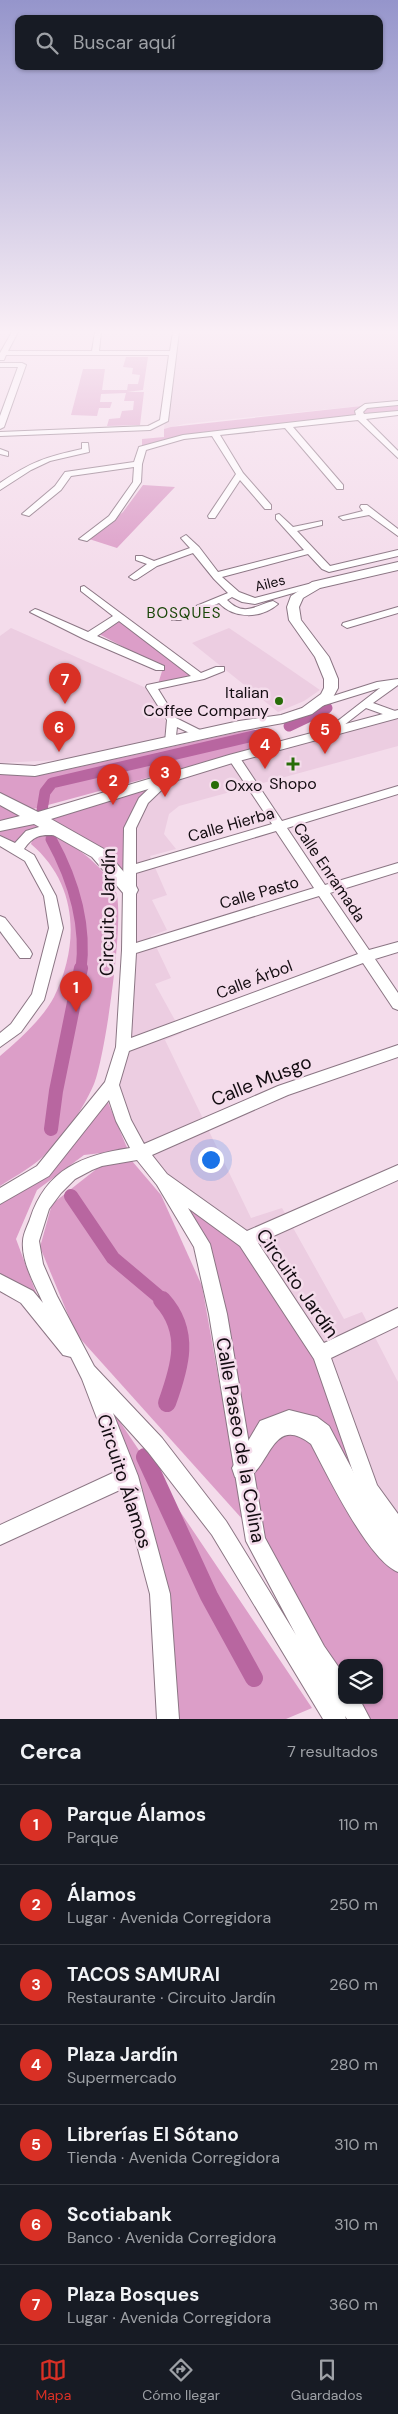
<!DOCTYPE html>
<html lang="es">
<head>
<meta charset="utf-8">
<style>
	body { margin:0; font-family:"DM Sans",sans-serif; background:#20242c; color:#f1f3f6 }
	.controls { position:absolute; right:15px; bottom:15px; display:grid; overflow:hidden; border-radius:10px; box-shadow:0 1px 4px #0004 }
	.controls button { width:45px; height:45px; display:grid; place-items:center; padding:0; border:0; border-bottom:1px solid #363941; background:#171b24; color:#f1f3f6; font:25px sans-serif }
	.you { position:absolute; left:210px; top:1159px; width:18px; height:18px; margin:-12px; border:4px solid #fff; border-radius:50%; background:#1a73e8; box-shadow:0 0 0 8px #1a73e833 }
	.badge { display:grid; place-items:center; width:32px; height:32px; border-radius:50%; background:#d93025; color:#fff; font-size:16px; font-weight:700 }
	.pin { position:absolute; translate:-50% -41px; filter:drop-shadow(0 1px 2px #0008) }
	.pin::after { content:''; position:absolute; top:26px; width:18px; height:15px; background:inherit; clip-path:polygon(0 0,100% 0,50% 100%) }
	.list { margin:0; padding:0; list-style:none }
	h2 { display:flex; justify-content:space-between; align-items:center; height:65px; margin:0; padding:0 20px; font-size:21px }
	h2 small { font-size:16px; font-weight:400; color:#9ea1a6 }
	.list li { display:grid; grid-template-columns:32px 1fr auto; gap:15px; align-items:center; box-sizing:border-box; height:80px; padding:0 20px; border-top:1px solid #363941 }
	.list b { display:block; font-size:19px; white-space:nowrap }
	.list p { margin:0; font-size:16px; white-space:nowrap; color:#9ea1a6 }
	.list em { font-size:16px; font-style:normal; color:#9ea1a6 }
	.icon { flex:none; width:28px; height:28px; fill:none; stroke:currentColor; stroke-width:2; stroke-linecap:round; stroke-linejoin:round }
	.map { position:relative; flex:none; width:398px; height:1719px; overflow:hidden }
	.search { position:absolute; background:#171b24; box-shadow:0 1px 4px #0004; left:15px; right:15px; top:15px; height:55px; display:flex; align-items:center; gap:12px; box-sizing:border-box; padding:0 18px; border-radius:10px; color:#9ea1a6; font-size:19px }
	.sheet { height:625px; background:#171b24 }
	nav { display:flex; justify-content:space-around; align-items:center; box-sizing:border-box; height:70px; border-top:1px solid #363941; background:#171b24; font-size:14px; color:#9ea1a6 }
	nav a { display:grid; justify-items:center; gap:2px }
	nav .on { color:#d93025 }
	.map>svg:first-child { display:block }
	.built { fill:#eccde1 }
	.green { fill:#dc9ec8 }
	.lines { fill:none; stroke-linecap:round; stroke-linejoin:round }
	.canal-far2 { stroke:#b866a0; stroke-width:11 }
	.canal-far1 { stroke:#b866a0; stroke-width:14 }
	.canal { stroke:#b866a0; stroke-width:18 }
	.minor-casing { stroke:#8b7684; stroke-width:2 }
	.major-casing { stroke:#8b7684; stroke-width:2 }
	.minor { fill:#fff; fill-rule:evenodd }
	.major { fill:#fff; fill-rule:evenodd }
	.poi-dot { fill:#276c07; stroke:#f4dceb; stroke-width:2 }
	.labels { text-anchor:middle; stroke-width:5; stroke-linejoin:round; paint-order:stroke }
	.far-street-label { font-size:14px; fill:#130c11; stroke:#f4dceb }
	.far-neighbourhood-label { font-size:15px; letter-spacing:1px; fill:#194508; stroke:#f4dceb }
	.poi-label { font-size:16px; fill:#130c11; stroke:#f4dceb; text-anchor:end }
	.street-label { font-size:16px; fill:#130c11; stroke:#f4dceb }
	.near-street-label { font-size:19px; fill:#130c11; stroke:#f4dceb }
</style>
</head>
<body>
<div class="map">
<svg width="398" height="1719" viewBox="0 0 398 1719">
	<rect width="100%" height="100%" fill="#f4dceb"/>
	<g class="built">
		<polygon points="176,332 398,332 398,402 184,424 164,429"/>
		<polygon points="11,628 146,688 167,724 167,738 135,746 58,760 0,763 0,636"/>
		<polygon points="229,628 272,657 320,690 304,701 278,712 192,643"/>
		<polygon points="398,714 398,746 179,806 169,814 164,834 176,849 150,856 167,895 152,900 167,930 151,936 171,978 155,984 182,1033 165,1040 251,1218 282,1208 344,1319 362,1312 398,1382 398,1531 161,1179 112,1085 123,1047 130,828 143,801 166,779"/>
	</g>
	<g class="green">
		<polygon points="126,357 148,357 143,390 127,392 144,392 140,425 107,426 109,419 120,418 122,411 133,410 134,401 124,401 126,393 101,394 100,402 112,402 110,408 99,408 97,416 71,415 83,369 105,369 102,390 127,390 128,384 138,384 140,375 132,374 133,368 123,367"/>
		<polygon points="398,402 398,413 183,437 142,449 142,439 164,437 164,429 171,427"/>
		<polygon points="143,485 175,487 117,548 89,539 123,512"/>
		<polygon points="120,621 194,677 158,684 163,668 99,634"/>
		<polygon points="252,729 269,736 265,746 26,811 36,818 0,826 0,770 42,775"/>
		<polygon points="153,786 125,832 124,876 51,819"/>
		<polygon points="33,824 39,826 15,847 0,838 0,829"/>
		<path d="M40,833C67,836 106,867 116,892C125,917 105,1058 94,1084C82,1112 61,1141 38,1161C27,1170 12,1178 0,1186V1056C17,1042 44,1017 54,997C80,944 78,884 31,844L33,837Z"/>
		<polygon points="107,1100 128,1150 84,1155 37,1190 16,1239 38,1298 0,1281 0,1201"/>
		<polygon points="132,1161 161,1195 202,1286 244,1521 76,1334 40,1247 52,1204 99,1167"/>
		<polygon points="161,1179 246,1240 321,1354 369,1491 398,1531 398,1719 359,1719 347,1700 379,1700 379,1663 342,1663 342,1692 256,1541 202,1244"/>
		<polygon points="114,1413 312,1708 286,1719 175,1719 165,1573"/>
	</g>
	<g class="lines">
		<g class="canal-far2">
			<polyline points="289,726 327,708"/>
			<polyline points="42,810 45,792 52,783 258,735"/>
			<path d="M51,839C73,879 87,923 81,970"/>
		</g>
		<g class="canal-far1">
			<polyline points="51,1129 56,1091 81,968"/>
			<polyline points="71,1196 113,1258 164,1301"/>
		</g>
		<g class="canal">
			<path d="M162,1300C191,1332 180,1367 167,1403"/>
			<polyline points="145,1457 209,1596 254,1678"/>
		</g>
		<g class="minor-casing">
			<g id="minor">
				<polygon points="12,332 18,332 8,351 92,351 95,332 101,332 99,351 170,351 173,332 179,332 168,421 150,430 0,436 0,432 148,426 160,420 169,355 6,355 4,360 0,360 0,353"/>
				<polygon points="0,363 22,363 26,365 4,427 0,429 0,416 18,367 0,367"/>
				<polygon points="398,401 398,405 367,408 363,412 364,414 398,411 398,415 366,419 398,451 398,458 358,420 293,427 343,485 343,489 337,489 285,428 220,435 243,473 271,505 271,509 265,509 240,480 215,518 209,518 208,516 236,474 212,436 184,439 146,450 142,464 141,482 115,520 87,541 79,539 109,516 133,482 134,467 71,476 61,490 29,516 22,514 55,486 65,472 134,462 139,447 183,435 356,415 355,411 365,404"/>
				<path d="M82,443H88L89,452L50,461L31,470L0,490V483C31,462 45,457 82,449Z"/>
				<polygon points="0,449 8,452 8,456 0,454"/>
				<polygon points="361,505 367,505 398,529 398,536 369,515 343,520 339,517 363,511 360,507"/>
				<path d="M279,514L293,527L322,521V525L297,531L330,566L398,550V556L329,572L322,569L308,554L222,577L239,592L255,598L316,582L321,585L255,604L242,602L232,597L227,600C244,617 254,606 273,601L278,604C261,619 234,619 219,603L180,620H172V616L228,593L214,579L193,553L157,566L137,579L134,580L129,577L147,564L136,560V556H142L154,561L190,548L181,538L186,535L199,547L218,572L304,550L276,519V515Z"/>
				<polygon points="84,586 201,673 216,667 224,667 224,671 204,679 158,689 176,718 204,732 206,734 204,736 196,736 177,727 175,745 167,745 165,742 167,720 146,687 147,685 191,676 119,621 97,636 164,666 164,670 156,670 84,639 30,612 35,609 38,610 88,632 113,616 81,591 81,587"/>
				<polygon points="398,607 398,613 347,628 342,625 343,623"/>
				<polygon points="398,679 398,685 373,703 398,712 398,718 391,717 366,708 330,736 324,732 326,730 380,688 315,708 310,705 311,703 377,682"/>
				<path d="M234,754L238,755L282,821L398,786V794L287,828L325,885L398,863V872L330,893L369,950L398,942V952L375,959L398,993V1010L393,1008L363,963L129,1051L119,1085L131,1120L144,1144L278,1086L398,1045V1057L288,1095L152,1155L167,1174L247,1231L398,1165V1180L258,1243L324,1343L398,1308V1326L331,1358L377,1485L398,1514V1541L391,1538L362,1498L314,1359L240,1246L188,1208L210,1244L227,1314L265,1538L324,1646L342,1672V1700H360L370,1719H347L345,1716L346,1719H323L212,1535L148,1452L113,1413L138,1476L170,1594L179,1719H157L150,1594L122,1489L0,1545V1525L117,1471L82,1379L71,1357L63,1355L21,1303L0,1291V1274L33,1291L43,1303C35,1285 21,1261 23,1241C23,1234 28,1225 30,1219C46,1169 83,1155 130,1148L116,1121L109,1100L49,1176L0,1204V1188L37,1166L105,1082L116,1047L122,950L124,828L139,798L162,776H170L172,779L170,782L148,803L136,828V864L272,824L228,758ZM276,831L314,888L136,943V873ZM319,896L358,954L131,1038L136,953ZM137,1160L157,1185L194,1247L209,1314L246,1541L296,1635L226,1521L162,1438L94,1366L57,1296L43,1264L39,1241L49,1209L61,1193L75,1179L92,1170L102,1166Z"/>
				<path d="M39,827H59L65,831C56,842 40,825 24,849L34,855L56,896L63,928L44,1000L21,1032L0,1047V1033L11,1024L32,994L49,928L44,896L25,861L0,846V836L15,843L26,831Z"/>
				<polygon points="0,916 5,918 30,950 32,954 30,958 20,958 0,931"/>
			</g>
		</g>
		<g class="major-casing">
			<g id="major">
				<polygon points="398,562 398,570 320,588 303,598 299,607 301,620 329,657 338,679 338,688 332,699 312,714 283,723 239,731 35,776 0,774 0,764 35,766 239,721 281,715 302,708 321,694 324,688 324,679 315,657 289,620 287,607 291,596 312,582"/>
				<polygon points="398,710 398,718 239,761 51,819 104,849 136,886 138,890 136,894 130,896 124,894 92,857 34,824 0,831 0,821 20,816 0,805 0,793 38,812 229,755"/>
				<path d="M289,1410L317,1417L329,1426L362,1488L398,1540V1572C368,1560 327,1474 311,1444C271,1413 271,1469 244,1480L235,1477L232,1468L260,1421Z"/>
			</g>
		</g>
		<use href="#minor" class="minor"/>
		<use href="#major" class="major"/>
	</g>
	<linearGradient id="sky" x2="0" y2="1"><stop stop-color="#9595cb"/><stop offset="0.58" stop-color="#faeff6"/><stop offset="1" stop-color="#faeff6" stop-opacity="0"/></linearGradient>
	<rect width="398" height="572" fill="url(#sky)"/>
	<g class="poi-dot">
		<circle cx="279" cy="701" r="5"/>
		<path d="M290.5 756.5h5v5h5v5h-5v5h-5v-5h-5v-5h5z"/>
		<circle cx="215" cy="785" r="5"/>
	</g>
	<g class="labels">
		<g class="far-street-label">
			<text transform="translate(270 583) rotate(-14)" y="5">Ailes</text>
		</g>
		<g class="far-neighbourhood-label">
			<text x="184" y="618">BOSQUES</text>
		</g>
		<g class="poi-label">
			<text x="269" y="698">Italian<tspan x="269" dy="18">Coffee Company</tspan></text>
			<text x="293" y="789" text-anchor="middle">Shopo</text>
			<text x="225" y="791" text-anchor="start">Oxxo</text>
		</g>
		<g class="street-label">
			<text transform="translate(231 824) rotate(-16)" y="6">Calle Hierba</text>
			<text transform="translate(330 872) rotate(56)" y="6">Calle Enramada</text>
			<text transform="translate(259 892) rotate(-16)" y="6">Calle Pasto</text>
			<text transform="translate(254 979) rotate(-21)" y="6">Calle Árbol</text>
		</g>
		<g class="near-street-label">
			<text transform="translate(107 912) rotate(-89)" y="7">Circuito Jardín</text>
			<text transform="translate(261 1080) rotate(-22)" y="7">Calle Musgo</text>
			<text transform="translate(298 1283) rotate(55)" y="7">Circuito Jardín</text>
			<text transform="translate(241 1440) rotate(80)" y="7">Calle Paseo de la Colina</text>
			<text transform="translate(125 1481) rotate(72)" y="7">Circuito Álamos</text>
		</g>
	</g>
</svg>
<div class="controls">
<button><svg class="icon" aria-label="layers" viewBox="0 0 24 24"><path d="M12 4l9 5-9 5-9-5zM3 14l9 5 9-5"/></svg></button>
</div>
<div class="you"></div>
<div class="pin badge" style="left:76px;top:1012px">1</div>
<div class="pin badge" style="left:113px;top:805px">2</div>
<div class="pin badge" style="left:165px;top:797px">3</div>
<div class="pin badge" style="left:265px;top:769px">4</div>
<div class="pin badge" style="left:325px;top:754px">5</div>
<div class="pin badge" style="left:59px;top:752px">6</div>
<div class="pin badge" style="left:65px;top:704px">7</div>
<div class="search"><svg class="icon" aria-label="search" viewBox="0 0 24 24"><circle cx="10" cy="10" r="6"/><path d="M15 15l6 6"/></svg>Buscar aquí</div>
</div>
<section class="sheet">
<h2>Cerca<small>7 resultados</small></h2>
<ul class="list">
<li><span class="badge">1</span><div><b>Parque Álamos</b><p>Parque</p></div><em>110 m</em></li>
<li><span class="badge">2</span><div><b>Álamos</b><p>Lugar · Avenida Corregidora</p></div><em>250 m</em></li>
<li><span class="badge">3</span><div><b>TACOS SAMURAI</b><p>Restaurante · Circuito Jardín</p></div><em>260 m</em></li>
<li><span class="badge">4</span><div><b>Plaza Jardín</b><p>Supermercado</p></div><em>280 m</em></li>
<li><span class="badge">5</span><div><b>Librerías El Sótano</b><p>Tienda · Avenida Corregidora</p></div><em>310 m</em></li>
<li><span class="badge">6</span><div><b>Scotiabank</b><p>Banco · Avenida Corregidora</p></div><em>310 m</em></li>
<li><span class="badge">7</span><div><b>Plaza Bosques</b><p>Lugar · Avenida Corregidora</p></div><em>360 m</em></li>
</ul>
</section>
<nav>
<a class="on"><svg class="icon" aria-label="map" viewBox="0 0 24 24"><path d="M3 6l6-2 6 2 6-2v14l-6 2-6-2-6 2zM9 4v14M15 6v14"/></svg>Mapa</a>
<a><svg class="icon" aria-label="directions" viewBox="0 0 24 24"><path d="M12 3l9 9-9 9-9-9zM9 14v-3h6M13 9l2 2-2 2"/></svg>Cómo llegar</a>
<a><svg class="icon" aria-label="saved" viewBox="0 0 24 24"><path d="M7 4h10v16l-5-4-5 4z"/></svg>Guardados</a>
</nav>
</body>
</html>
